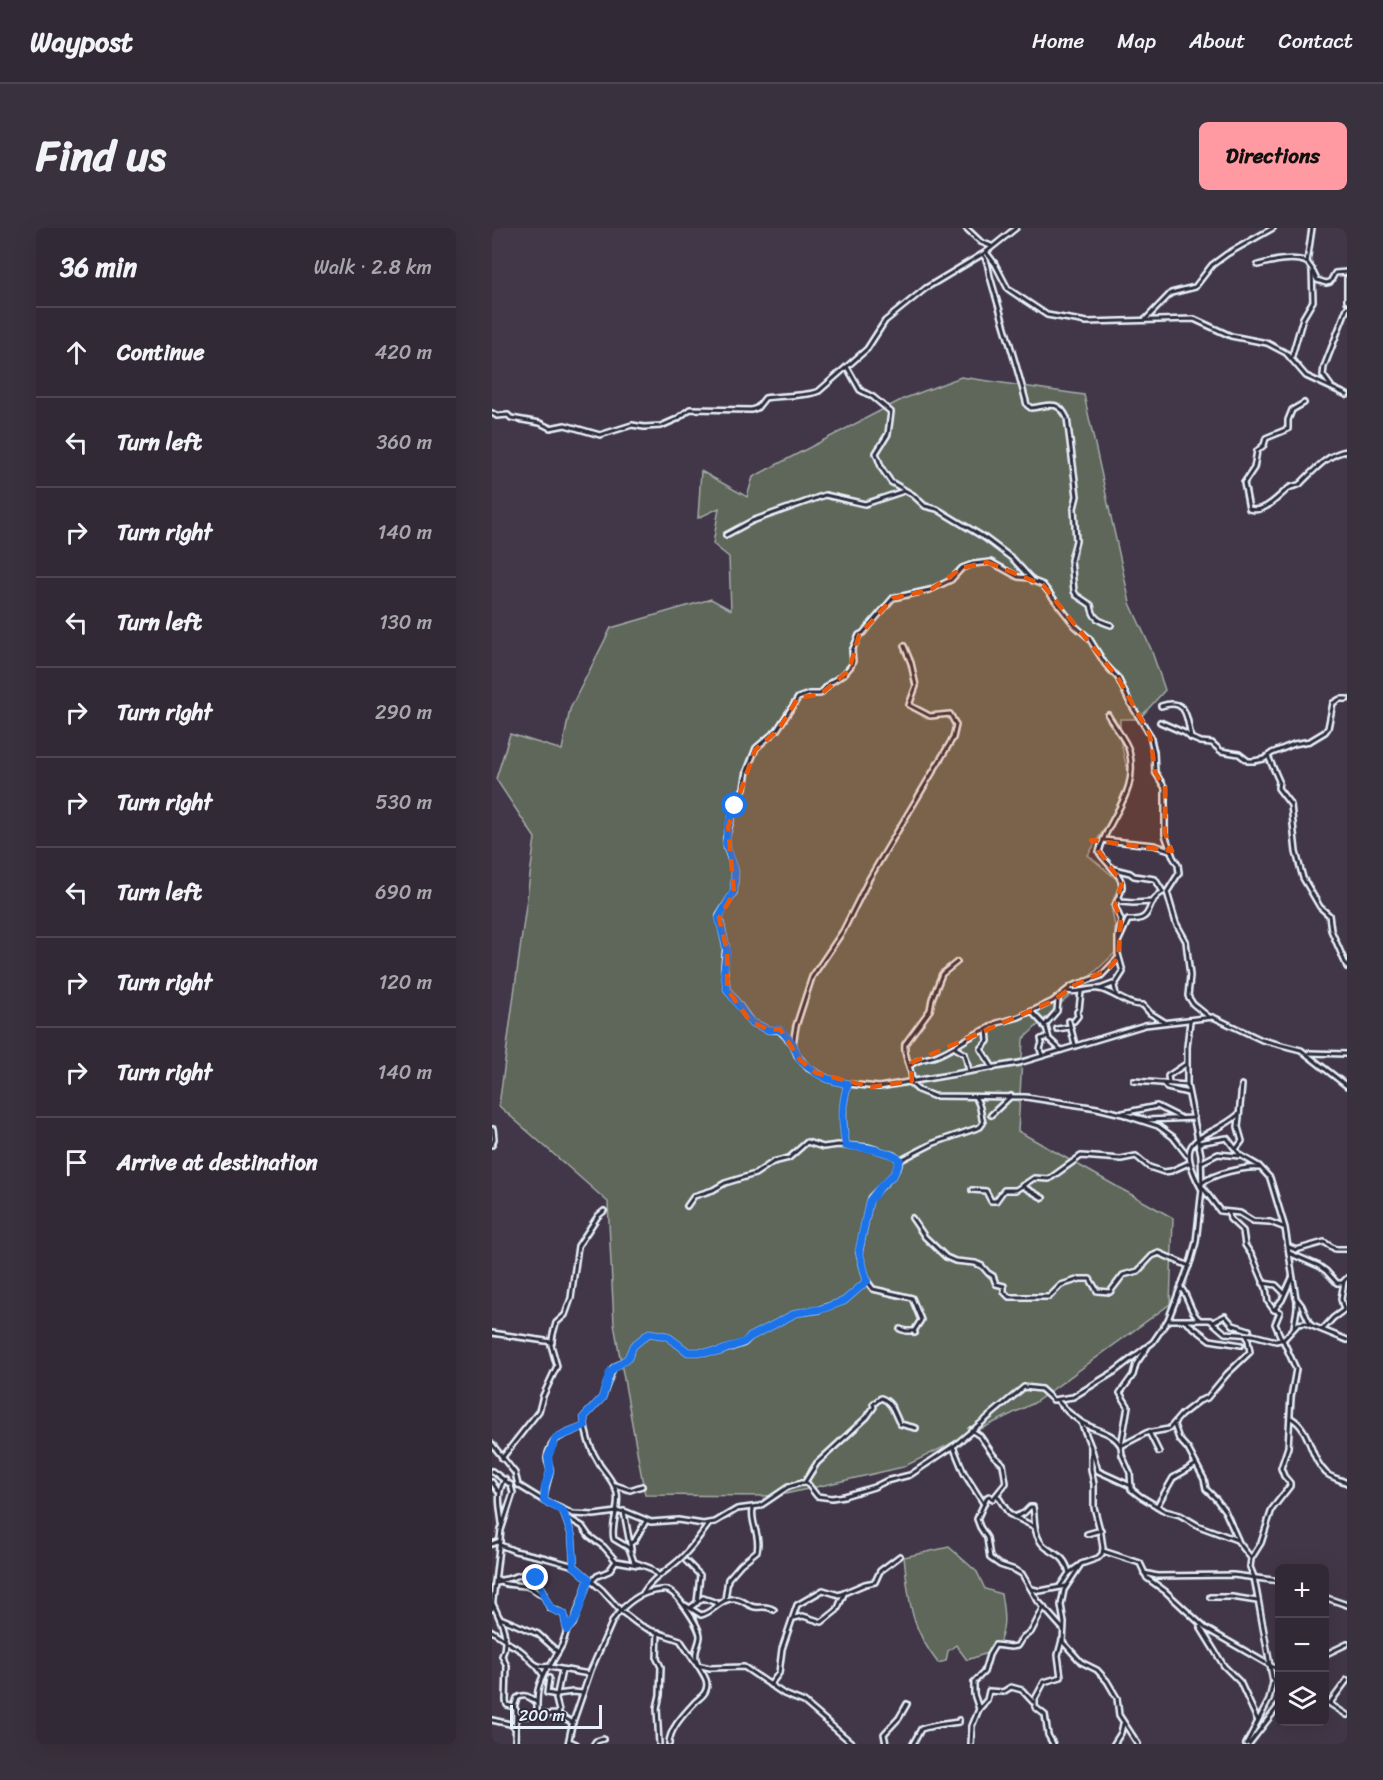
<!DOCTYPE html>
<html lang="en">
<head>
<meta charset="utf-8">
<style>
	body { margin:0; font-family:Sriracha,sans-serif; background:#3a313e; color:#f1f3f6 }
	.controls { position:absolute; right:18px; bottom:18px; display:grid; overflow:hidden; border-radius:9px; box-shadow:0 6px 24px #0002 }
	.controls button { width:54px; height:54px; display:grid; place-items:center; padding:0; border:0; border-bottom:2px solid #4d4551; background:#322936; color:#f1f3f6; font:30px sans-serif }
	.scale { position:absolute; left:18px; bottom:15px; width:92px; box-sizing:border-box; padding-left:6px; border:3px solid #e8f1f8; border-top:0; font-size:16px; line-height:21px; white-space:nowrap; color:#e8f1f8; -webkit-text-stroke:4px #2f2a3d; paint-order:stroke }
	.stop { position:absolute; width:18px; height:18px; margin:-14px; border:4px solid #1a73e8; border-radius:50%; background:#fff }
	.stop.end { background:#1a73e8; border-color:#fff; box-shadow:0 2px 6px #0008 }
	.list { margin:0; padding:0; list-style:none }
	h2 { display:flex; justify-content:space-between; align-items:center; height:78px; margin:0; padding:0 24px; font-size:26px }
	h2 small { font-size:20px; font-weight:400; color:#a8a6ad }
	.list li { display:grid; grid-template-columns:39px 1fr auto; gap:18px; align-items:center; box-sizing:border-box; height:90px; padding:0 24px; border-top:2px solid #4d4551 }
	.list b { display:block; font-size:22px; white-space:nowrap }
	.list em { font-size:20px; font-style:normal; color:#a8a6ad }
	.icon { flex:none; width:33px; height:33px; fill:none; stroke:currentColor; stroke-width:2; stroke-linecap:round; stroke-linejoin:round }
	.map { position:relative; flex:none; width:855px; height:1516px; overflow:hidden; border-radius:9px }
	header { display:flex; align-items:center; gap:36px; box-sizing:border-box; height:84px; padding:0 30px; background:#322936; border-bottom:2px solid #4d4551 }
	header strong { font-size:28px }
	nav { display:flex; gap:33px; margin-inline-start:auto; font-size:21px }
	.intro { display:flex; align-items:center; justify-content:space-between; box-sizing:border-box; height:144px; padding:0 36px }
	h1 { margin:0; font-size:42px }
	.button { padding:15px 27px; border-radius:9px; background:#ff9aa2; color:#111; font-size:21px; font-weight:700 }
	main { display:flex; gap:36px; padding:0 36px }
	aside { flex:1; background:#322936; border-radius:9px; box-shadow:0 6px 24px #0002 }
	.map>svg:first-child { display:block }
	.green { fill:#5e665a; stroke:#a3aca9; stroke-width:1.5 }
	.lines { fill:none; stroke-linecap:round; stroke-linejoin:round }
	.street-casing { stroke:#e8f1f8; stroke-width:8 }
	.street { stroke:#2f2a3d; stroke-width:3 }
	.route { stroke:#1a73e8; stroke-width:8 }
	.marked { fill:#e8590c; fill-opacity:0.2; stroke:#e8590c; stroke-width:4.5; stroke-dasharray:12 8; stroke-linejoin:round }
</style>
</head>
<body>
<header>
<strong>Waypost</strong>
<nav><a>Home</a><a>Map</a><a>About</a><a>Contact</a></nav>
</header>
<div class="intro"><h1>Find us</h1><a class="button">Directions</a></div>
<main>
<aside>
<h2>36 min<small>Walk · 2.8 km</small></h2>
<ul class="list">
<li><svg class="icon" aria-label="ahead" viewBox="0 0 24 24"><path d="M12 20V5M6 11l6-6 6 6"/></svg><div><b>Continue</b></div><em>420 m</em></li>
<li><svg class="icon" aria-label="left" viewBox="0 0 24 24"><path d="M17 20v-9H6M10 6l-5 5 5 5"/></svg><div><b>Turn left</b></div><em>360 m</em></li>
<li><svg class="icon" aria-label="right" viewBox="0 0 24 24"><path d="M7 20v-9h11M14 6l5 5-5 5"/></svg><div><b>Turn right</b></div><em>140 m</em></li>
<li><svg class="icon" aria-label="left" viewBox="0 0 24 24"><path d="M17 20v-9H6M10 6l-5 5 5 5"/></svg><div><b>Turn left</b></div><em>130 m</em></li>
<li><svg class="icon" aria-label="right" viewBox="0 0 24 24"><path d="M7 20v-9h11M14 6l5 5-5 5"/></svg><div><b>Turn right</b></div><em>290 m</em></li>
<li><svg class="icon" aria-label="right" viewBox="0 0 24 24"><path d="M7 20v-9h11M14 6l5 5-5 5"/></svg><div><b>Turn right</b></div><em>530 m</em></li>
<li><svg class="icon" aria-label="left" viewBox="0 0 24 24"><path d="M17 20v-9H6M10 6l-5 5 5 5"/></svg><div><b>Turn left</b></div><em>690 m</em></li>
<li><svg class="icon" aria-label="right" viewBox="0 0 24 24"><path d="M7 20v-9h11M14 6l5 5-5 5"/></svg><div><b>Turn right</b></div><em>120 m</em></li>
<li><svg class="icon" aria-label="right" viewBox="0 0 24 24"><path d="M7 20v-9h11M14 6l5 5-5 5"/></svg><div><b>Turn right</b></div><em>140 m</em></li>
<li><svg class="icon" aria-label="arrive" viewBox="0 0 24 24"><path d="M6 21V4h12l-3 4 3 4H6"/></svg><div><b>Arrive at destination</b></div></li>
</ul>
</aside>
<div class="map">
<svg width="855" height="1516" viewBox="0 0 855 1516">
	<rect width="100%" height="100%" fill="#423748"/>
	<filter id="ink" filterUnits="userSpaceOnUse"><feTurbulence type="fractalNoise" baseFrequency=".0167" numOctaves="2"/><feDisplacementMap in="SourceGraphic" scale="12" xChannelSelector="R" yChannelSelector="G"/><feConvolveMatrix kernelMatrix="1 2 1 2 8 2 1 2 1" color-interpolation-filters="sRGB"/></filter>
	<g filter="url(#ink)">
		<g class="green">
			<polygon points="469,149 592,167 638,375 659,421 673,462 647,491 628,491 628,511 637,549 622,585 596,627 628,654 619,678 623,698 623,725 531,811 526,903 681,990 678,1076 542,1175 411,1239 285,1268 153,1267 122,1096 116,974 7,878 43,610 4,551 18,506 70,522 78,481 119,400 219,371 239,382 237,329 221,316 227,280 206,290 209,243 255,269 261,249 411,171"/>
			<path d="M457,1319L485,1344L493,1361L509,1366C513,1389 514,1401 504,1422L475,1432L464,1417L456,1423L454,1433L446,1435C418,1399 417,1373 412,1329Z"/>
		</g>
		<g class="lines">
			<g class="street-casing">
				<g id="street">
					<polyline points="474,0 489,14 499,18"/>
					<polyline points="494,24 503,36 516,61 555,87 595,94 702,91 739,108 775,115 794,125 814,148 855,167"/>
					<path d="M491,27C497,33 496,44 499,52C511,94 524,135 535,177L539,180C556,178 566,171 575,190L585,268L582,280L584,313L579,332L582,363L584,367L599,377C601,390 606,393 619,397"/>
					<path d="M766,37C781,33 800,28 815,34"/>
					<polyline points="821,44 825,52 834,55 838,54 843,45 855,44"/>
					<polyline points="855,50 855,73"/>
					<polyline points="653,92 679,65 703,59 720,37 735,26 781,0"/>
					<polyline points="799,131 811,90 821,73 820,41 815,34 820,0"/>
					<polyline points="355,139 368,162 381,169 399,184 396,206 384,225 390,241 399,254 421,267 433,278 445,281 493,310 521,331 541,353 551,357 583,398 597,410 613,436 626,450 638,475 658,507 662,524 663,544 673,560 673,607 681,629 686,637 687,645 675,664 684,695 694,713 698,748 696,768 701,776 717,789"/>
					<polyline points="839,158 831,147 832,139 855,80"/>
					<path d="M812,175L800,182L796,192V201L774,210L772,217L765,223L762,240L752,255L757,281C773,286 786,268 797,260C801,257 806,259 809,255C822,242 837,225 855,223"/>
					<path d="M0,185L5,188L16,187L19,190L48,195L58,200L73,197L108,207L140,197L152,199L169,198L185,191L198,181L259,182L265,180L273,170C284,168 319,168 327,163L375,121L393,93L434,60L494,24L524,0"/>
					<polyline points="234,307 260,293 333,267 373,276 412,263"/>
					<polyline points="412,418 419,435 424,458 417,477 438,488 458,486 464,497 461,510 377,651 351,703 320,749 304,798 301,816 305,827 316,840 336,851 356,856 387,859 527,835 653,797 721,789 770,812 809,822 855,858"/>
					<path d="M669,478C696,469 695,491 699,510"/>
					<path d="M616,487C621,497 635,513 637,523C648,565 616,588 607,624C613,635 631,647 630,659C629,666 625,672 623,678L629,692L626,709V726L631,744L622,758L624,766"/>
					<polyline points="668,494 693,505 699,510 709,514 720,515 729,523 747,526 756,533 762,533 772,531 780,525 802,516 818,513 833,504 836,500 841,475 848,471 855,471"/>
					<polyline points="776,528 787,553 786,560 799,577 804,624 811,650 828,679 837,687 839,702 855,739"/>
					<polyline points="611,612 662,617 678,622"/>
					<polyline points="622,641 638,645 642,648 663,651 671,664"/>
					<polyline points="627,670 629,674 641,675 661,674"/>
					<path d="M627,712L636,692C665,693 651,674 671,664"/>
					<polyline points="608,761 621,756"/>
					<path d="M575,763C586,766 597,759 608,761C624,765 635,778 651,777L658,785L671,793"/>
					<polyline points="539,783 554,799 557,811 569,822"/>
					<polyline points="577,793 583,817"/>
					<polyline points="582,793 586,788 585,784 587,781 589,764"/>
					<polyline points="552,798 565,783 566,772"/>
					<polyline points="565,801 578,799"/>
					<polyline points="301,816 287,802 277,802 259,794 235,761 232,740 234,719 227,688 242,664 243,643 235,620 234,610 243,578 252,560 255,543 264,520 285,502 306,470 317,466 328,466 338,455 352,446 359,438 361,433 360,423 367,407 371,405 401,370 438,362 459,352 470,340 481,336 499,334 526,349 538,350"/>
					<polyline points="463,820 473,826 477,843"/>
					<polyline points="817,825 855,826"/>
					<polyline points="550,827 548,821 550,815 549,811 556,809"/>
					<path d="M419,837C427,830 437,831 446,827C464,820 477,807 495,801"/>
					<polyline points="501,840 489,821 496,813 495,801 505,795 527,789 561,773 580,758 609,748 626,730"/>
					<path d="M420,853C420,839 411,829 413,816L438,782L440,771L450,746L465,734"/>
					<polyline points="642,853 695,857"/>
					<polyline points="417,854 426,862 441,868 534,869 605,880 655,892 702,890"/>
					<polyline points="677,854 676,848 694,836"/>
					<polyline points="671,855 675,860 696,865"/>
					<polyline points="631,885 665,878 689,890"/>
					<polyline points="499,887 519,868"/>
					<polyline points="635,888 666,898 681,909 695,927"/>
					<polyline points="706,915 735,910 748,927 767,938 778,950 793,1000 804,1070 810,1078 818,1096"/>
					<polyline points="0,917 2,911 1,901"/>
					<path d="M354,918C350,896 349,876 356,856"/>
					<polyline points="744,921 750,913 746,899 750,857"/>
					<polyline points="710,934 726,926 748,928"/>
					<path d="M710,955C721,946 753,938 767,940"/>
					<polyline points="530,958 551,970"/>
					<polyline points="710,959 728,983 748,985 761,993 778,994 791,999"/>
					<path d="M709,960C678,903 714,915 747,886"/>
					<polyline points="480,962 494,963 499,973 504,973 512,962 524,962 542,950 557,951 589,928 629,931 644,928 657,939 672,944 679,943 697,935"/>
					<polyline points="195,978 202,968 221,962 233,955 263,946 281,934 297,930 315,914 331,919 346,917 376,919 401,927 408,932"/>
					<polyline points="737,985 738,991 751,1003 753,1017 761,1029 774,1060 776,1074 781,1081 788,1084 783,1096 790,1112"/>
					<polyline points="420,990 433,1009 454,1029 463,1033 483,1035 490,1038 496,1045 501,1048 504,1056 512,1058 512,1064 517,1069 557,1069 569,1057 588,1051 598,1051 605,1063 618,1064 631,1047 646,1043 660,1028 667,1025 697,1038"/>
					<polyline points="797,1019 804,1022 832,1014 843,1021 855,1021"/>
					<polyline points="797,1025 827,1038 834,1043 845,1055 850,1055 855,1050"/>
					<polyline points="375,1053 381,1061 420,1070 429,1092 422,1103 423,1105"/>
					<polyline points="771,1055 784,1057 792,1065"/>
					<path d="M689,1060C697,1069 698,1085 707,1091"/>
					<polyline points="782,1082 790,1072 800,1050"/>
					<polyline points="676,1092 718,1092 733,1105 761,1107 784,1113 792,1111 806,1096 813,1095 855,1112"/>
					<polyline points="693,1093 718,1112 749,1117"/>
					<polyline points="721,1094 733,1088 741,1097 757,1102"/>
					<polyline points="802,1099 805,1081 805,1073"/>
					<polyline points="408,1101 414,1103 422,1103"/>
					<polyline points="831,1101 841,1090 852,1082 849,1071 852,1054"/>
					<polyline points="0,1105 60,1114"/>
					<polyline points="655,1120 644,1136 641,1147 628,1165 636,1178 629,1218 630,1227 638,1245 639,1261 648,1268 673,1283 688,1287 707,1298 745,1312 759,1330"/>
					<polyline points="565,1172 576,1184 589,1194 599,1219 599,1241 602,1256 602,1279 609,1306 611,1320 610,1326 606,1330 589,1336 572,1362 569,1377 572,1395 571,1414 589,1434 605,1442 615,1453 625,1470 627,1487 646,1516"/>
					<path d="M799,1190C819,1201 817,1229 834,1245C839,1250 848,1251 855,1255"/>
					<path d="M589,1194C604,1203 620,1203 629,1218L654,1205L677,1201L689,1187L707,1173L715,1170L735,1146L758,1124L755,1107"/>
					<polyline points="682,1197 687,1211 696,1221 712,1251 714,1261 724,1271 733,1283 746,1312"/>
					<polyline points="479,1202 488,1208 502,1228 511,1236 514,1255 501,1271 497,1268 495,1269 485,1291 488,1299 495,1310 498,1330 508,1337 523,1342 530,1346 546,1373 571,1401"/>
					<polyline points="657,1204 667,1224"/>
					<polyline points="0,1216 23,1245 26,1257 52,1273 81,1286 102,1287 132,1283 159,1294 186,1292 211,1296 223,1294 245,1281 268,1278 296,1259 309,1255 315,1255 325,1268 340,1270 352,1268 382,1259 394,1253 418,1247 463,1217 532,1159 549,1161 561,1172 581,1169 622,1144 661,1114 676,1092 699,1032 704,1014 710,961 709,927 695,857 695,819 698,793"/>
					<polyline points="461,1218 472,1245 492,1276"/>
					<polyline points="600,1222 606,1243 639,1258"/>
					<polyline points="10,1230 47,1183 51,1168 65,1138 59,1117 61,1106 64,1095 73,1087 79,1070 86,1018 106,988 112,983"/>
					<polyline points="0,1243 19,1257 21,1265 9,1302 0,1381"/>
					<polyline points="0,1254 6,1263"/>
					<path d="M313,1254L325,1235L375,1189L382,1179L381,1176L389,1170C401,1174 402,1186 408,1196L424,1200"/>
					<polyline points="123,1257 138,1262 150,1258"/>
					<polyline points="505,1267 517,1286 543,1299"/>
					<path d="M52,1272C52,1262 56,1254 58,1244C59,1239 55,1236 55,1230C58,1207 76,1206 93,1198"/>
					<polyline points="665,1278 681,1250 703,1237"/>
					<polyline points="71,1283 80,1308 82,1338"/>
					<polyline points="132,1284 139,1321"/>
					<path d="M522,1289L532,1285L538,1279H541C543,1290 541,1303 548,1313C556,1327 572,1322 577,1345"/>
					<polyline points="78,1291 90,1298 97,1308 112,1319 124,1333 146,1337"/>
					<path d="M10,1295C8,1278 4,1265 13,1251"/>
					<polyline points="595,1306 609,1302"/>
					<polyline points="139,1315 143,1312 154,1293"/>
					<polyline points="0,1316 8,1313"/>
					<polyline points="8,1317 23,1323 54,1330 82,1338 110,1362 129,1383 146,1396 158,1402 188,1412 205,1437 218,1440 252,1439 292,1466 312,1474 361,1516"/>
					<polyline points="611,1323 648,1335 655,1350 673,1363 713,1400 788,1443"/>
					<polyline points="194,1333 208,1347 205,1375"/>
					<polyline points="652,1345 665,1348 741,1347 788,1353"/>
					<path d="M166,1347L158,1340L142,1334L137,1320L122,1311C118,1299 128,1280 125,1265C122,1254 115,1247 108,1237C99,1223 93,1206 92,1189L110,1170L121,1140L136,1130L141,1118L157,1105L175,1108L196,1124H226L252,1115L258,1109L304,1085L326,1082L352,1073L375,1053L367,1024L377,974L379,969L402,946L409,932L442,915L488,899L491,895C488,885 490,878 483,869"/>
					<path d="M5,1352C17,1353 27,1345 39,1345L51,1362L52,1368L58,1380L72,1386L75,1402"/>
					<polyline points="100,1353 105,1348 117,1343 124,1333"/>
					<path d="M5,1355L8,1354C17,1358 24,1356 33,1358C41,1359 44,1366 51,1367"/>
					<polyline points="568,1358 577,1345 588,1337"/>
					<polyline points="540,1361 548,1363 574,1358"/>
					<path d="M151,1365C161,1348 180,1341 193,1326C202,1317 209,1306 217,1296"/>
					<polyline points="718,1369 740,1369 765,1373"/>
					<polyline points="832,1369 855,1377"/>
					<path d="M233,1372L236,1351L249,1336L265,1323C269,1307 258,1295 261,1281"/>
					<path d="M1,1376C9,1393 18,1410 10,1428L15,1438L14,1473L15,1477L22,1479L24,1482L23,1516"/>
					<path d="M193,1377L209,1387C222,1384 229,1369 244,1371C251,1372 256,1378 263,1379C271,1380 274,1377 282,1382"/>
					<polyline points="198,1380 211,1370 225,1375"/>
					<polyline points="8,1390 46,1406 66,1424"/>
					<polyline points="302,1390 311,1388 330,1394 345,1382 352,1366"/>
					<polyline points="708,1399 732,1438 748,1454 766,1493"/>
					<polyline points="0,1403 12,1411"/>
					<polyline points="166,1404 165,1431 169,1439 168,1467 165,1480 167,1516"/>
					<path d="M14,1414C18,1416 23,1419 28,1422C39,1429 40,1442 58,1438L70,1417L75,1402L81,1396L97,1351"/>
					<polyline points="832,1427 855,1416"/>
					<polyline points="44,1437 51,1447"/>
					<polyline points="58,1439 97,1446"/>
					<polyline points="57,1450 55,1465 65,1467"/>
					<polyline points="278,1457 287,1445 290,1421 305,1377 331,1362 347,1367 373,1356 383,1354 388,1343 408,1328"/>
					<polyline points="65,1466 70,1442"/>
					<polyline points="832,1472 855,1487"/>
					<polyline points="838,1475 855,1452"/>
					<path d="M22,1479L25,1470C32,1465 38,1469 44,1474"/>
					<polyline points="487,1481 495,1472 497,1463 511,1464 519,1459 530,1462 541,1474"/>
					<polyline points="66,1486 81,1495"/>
					<path d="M45,1487C45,1465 44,1461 55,1440"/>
					<polyline points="25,1488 66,1486 67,1483 64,1471 65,1466 81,1464 91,1465"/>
					<polyline points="0,1492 18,1496 23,1500"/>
					<polyline points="77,1513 84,1516"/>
					<path d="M76,1516L80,1497L99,1442L121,1392C129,1380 143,1368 157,1364C162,1363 170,1361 175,1362C185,1364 209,1400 208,1409C207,1418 202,1422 204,1431C206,1443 220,1451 213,1464C211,1468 206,1471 203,1474C193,1485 177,1501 177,1516"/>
					<polyline points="102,1516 104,1513 111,1511"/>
					<polyline points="394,1516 392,1506 407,1490 415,1476"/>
					<path d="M421,1516L429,1501C441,1497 454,1496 467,1494V1492"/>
					<polyline points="479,1516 480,1498 487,1481 482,1466 482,1454 492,1444 497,1427 503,1417 519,1419 525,1418 531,1409 539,1404 552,1379"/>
					<polyline points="561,1516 556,1507 553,1487 543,1479 543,1471 552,1454 569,1449 566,1427 570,1412"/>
					<polyline points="622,1516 629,1505 631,1496"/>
					<polyline points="754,1516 777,1472 781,1454 762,1349 758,1339 759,1331 769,1315 780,1281 798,1258 798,1255 792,1248 789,1240 796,1219 799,1169 804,1141 791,1112"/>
					<polyline points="757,1516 788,1476"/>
				</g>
			</g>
			<use href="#street" class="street"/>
		</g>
	</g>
	<g class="lines" filter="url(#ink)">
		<path class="route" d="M44,1350C50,1358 54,1379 62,1382C65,1384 68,1384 72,1386L75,1402C88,1389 90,1368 97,1351L82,1338L80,1308L71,1283L52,1273L53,1258L58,1243L56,1229L64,1210L93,1198L92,1189L110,1170L118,1144L122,1140L136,1130L141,1118L157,1105L175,1108L196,1124H226L252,1114L258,1109L304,1085L330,1081L352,1073L375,1053L367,1023L377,974L389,958L402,946L408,932C395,922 371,919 354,918C350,896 349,877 356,856L336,851L324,845L308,832L301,816L291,804L286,801L277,802L259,794L254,788L235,761L232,743L235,722L227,690L242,663L243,643L234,615L236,599L243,578"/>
	</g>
	<path class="marked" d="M495,334L551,357L626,450L658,507L663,544L673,560V605L680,623L599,612L630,655L623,677L629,692L626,730L615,742L581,758L561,773L419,835L420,853L379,859L324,845L308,832L288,801L277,802L258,793L235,761V723L227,690L242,665L236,599L263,522L286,502L306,470L329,466L357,442L367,407L401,370L438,362L470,340Z"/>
</svg>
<div class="controls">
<button>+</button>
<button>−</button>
<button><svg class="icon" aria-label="layers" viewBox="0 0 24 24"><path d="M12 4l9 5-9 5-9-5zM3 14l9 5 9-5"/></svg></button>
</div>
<div class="scale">200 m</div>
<div class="stop" style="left:243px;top:578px"></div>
<div class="stop end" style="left:44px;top:1350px"></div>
</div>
</main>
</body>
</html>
